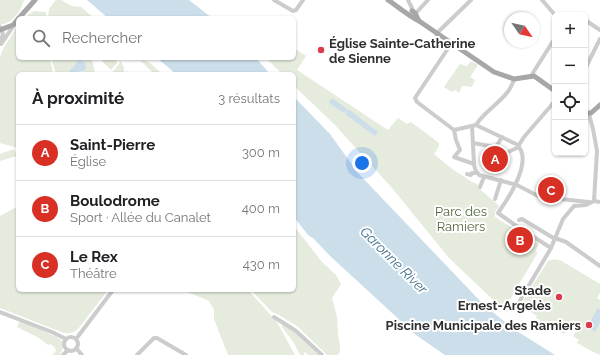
<!DOCTYPE html>
<html lang="fr">
<head>
<meta charset="utf-8">
<style>
	body { margin:0; font-family:Raleway,sans-serif; background:#f2f2f2; color:#202124 }
	.controls { position:absolute; right:12px; top:12px; display:grid; overflow:hidden; border-radius:6px; box-shadow:0 1px 3px #0004 }
	.controls button { width:36px; height:36px; display:grid; place-items:center; padding:0; border:0; border-bottom:1px solid #e0e0e0; background:#fff; color:#202124; font:20px sans-serif }
	.compass { position:absolute; left:504px; top:12px; width:36px; height:36px; border-radius:50%; background:#fff; box-shadow:0 1px 3px #0004; rotate:124deg }
	.you { position:absolute; left:362px; top:163px; width:14px; height:14px; margin:-10px; border:3px solid #fff; border-radius:50%; background:#1a73e8; box-shadow:0 0 0 6px #1a73e833 }
	.badge { display:grid; place-items:center; width:26px; height:26px; border-radius:50%; background:#d93025; color:#fff; font-size:13px; font-weight:700 }
	.pin { position:absolute; translate:-50% -50%; border:2px solid #fff; box-shadow:0 1px 4px #0006 }
	.list { margin:0; padding:0; list-style:none }
	h2 { display:flex; justify-content:space-between; align-items:center; height:52px; margin:0; padding:0 16px; font-size:17px }
	h2 small { font-size:13px; font-weight:400; color:#757577 }
	.list li { display:grid; grid-template-columns:26px 1fr auto; gap:12px; align-items:center; box-sizing:border-box; height:56px; padding:0 16px; border-top:1px solid #e0e0e0 }
	.list b { display:block; font-size:15px; white-space:nowrap }
	.list p { margin:0; font-size:13px; white-space:nowrap; color:#757577 }
	.list em { font-size:13px; font-style:normal; color:#757577 }
	.icon { flex:none; width:22px; height:22px; fill:none; stroke:currentColor; stroke-width:2; stroke-linecap:round; stroke-linejoin:round }
	.map { position:relative; flex:none; width:600px; height:355px; overflow:hidden }
	.search { position:absolute; background:#fff; box-shadow:0 1px 3px #0004; left:16px; top:16px; width:280px; height:44px; display:flex; align-items:center; gap:10px; box-sizing:border-box; padding:0 14px; border-radius:6px; color:#757577; font-size:15px }
	.panel { position:absolute; background:#fff; box-shadow:0 1px 3px #0004; left:16px; top:72px; width:280px; height:220px; border-radius:6px }
	.map>svg:first-child { display:block }
	.green { fill:#e5ebdd; fill-rule:evenodd }
	.water { fill:#cbdeea }
	.lines { fill:none; stroke-linecap:round; stroke-linejoin:round }
	.minor { stroke:#ccc; stroke-width:4 }
	.major { stroke:#a7a7a7; stroke-width:5 }
	.poi-dot { fill:#da3c4c; stroke:#fff; stroke-width:1.5 }
	.labels { text-anchor:middle; stroke-width:4; stroke-linejoin:round; paint-order:stroke }
	.poi-label { font-size:13px; font-weight:bold; fill:#2f2f2f; stroke:#fff; text-anchor:end }
	.park-label { font-size:13px; fill:#53683f; stroke:#fff }
	.water-label { font-size:14px; font-style:italic; fill:#42718c; stroke:#fff }
</style>
</head>
<body>
<div class="map">
<svg width="600" height="355" viewBox="0 0 600 355">
	<rect width="100%" height="100%" fill="#fff"/>
	<g class="green">
		<path d="M0,0H24C21,12 12,23 0,25Z"/>
		<polygon points="56,0 61,0 72,6 81,7 94,18 48,18 49,9"/>
		<polygon points="35,11 46,12 47,18 24,18 32,12"/>
		<polygon points="18,25 18,58 50,58 53,74 18,74 18,148 0,143 0,57 3,49"/>
		<path d="M294,48L306,56L297,70L388,130L398,118L407,124L411,122L439,143V146L434,154C443,161 451,169 460,174C466,177 470,182 477,184C479,191 493,199 499,206L495,212V217L539,244L536,250L537,254L509,301L511,302L507,313L449,258L392,188L334,124L294,86V74H282L268,60L269,58H294Z"/>
		<path d="M51,58H91L93,63L95,74H56ZM77,61L86,70L74,74V66Z"/>
		<polygon points="99,58 119,58 116,61 117,63 111,70"/>
		<polygon points="140,60 149,62 162,74 154,74"/>
		<polygon points="121,61 124,68 124,73 127,71 129,74 111,74"/>
		<polygon points="471,61 478,65 470,77 475,80 472,87 467,86 462,86 459,93 455,90 452,92 444,87 460,64 467,66"/>
		<polygon points="14,149 17,156 0,161 0,154"/>
		<path d="M18,206V290H108L78,329C73,333 70,334 64,333L0,308V216Z"/>
		<polygon points="294,226 322,262 336,275 341,284 332,298 337,317 338,334 340,347 340,352 337,355 327,355 326,354 297,326 279,315 272,312 251,290 294,290"/>
		<path d="M556,259V260H560L600,284V293L597,298L600,300V355C591,351 586,348 577,343L579,340L573,336L578,328V323L573,330L568,327L564,334L536,318L537,316L531,312V311L520,306L548,261Z"/>
		<polygon points="183,290 248,290 277,322 295,355 228,355 214,319 214,310 209,301"/>
		<polygon points="20,320 57,337 62,341 63,348 60,355 52,355 56,351 55,348 51,344 48,345 39,338 17,327"/>
		<polygon points="282,324 295,333 319,355 309,355 304,352 304,355 300,355 294,343 282,327"/>
	</g>
	<g class="water">
		<polygon points="87,0 189,0 212,18 108,18"/>
		<polygon points="157,58 256,58 270,74 176,74"/>
		<polygon points="81,60 85,63 86,70 70,74 70,70 74,66 77,61"/>
		<polygon points="294,97 330,134 358,173 483,304 512,328 555,355 445,355 416,335 329,255 314,239 308,235 294,217"/>
		<polygon points="332,98 347,109 344,113 329,103"/>
		<polygon points="348,109 378,132 375,136 345,114"/>
		<polygon points="598,308 600,310 600,322 595,332 587,327"/>
	</g>
	<g class="lines">
		<g class="minor">
			<polyline points="274,0 293,11 296,10 303,0"/>
			<polyline points="408,0 414,12"/>
			<polyline points="542,0 555,15"/>
			<polyline points="416,13 428,0"/>
			<polyline points="585,20 600,30"/>
			<polyline points="0,27 3,34 1,40"/>
			<polyline points="436,34 471,0"/>
			<polyline points="1,44 14,25"/>
			<polyline points="451,44 415,98 417,102 454,130"/>
			<polyline points="585,69 600,39"/>
			<polyline points="531,76 555,38"/>
			<polyline points="589,114 593,129 597,151 594,201"/>
			<path d="M476,125C486,108 509,99 514,79"/>
			<polyline points="472,126 474,164 475,169 479,175 517,185 540,197 589,202"/>
			<path d="M454,130L476,125L516,144C535,159 508,199 498,213L515,225L551,248"/>
			<polyline points="454,130 456,140 460,150 454,157 474,164"/>
			<polyline points="502,137 488,160 489,167 496,170 498,169 508,152 517,148 524,137 555,101"/>
			<polyline points="473,143 495,147"/>
			<polyline points="467,174 471,175 472,173 477,173"/>
			<polyline points="480,187 484,177"/>
			<polyline points="495,199 501,180"/>
			<polyline points="594,201 600,202"/>
			<polyline points="519,220 522,219 555,239"/>
			<polyline points="555,238 566,242 600,266"/>
			<polyline points="515,309 551,248 563,219 574,206 586,205 594,201"/>
			<polyline points="0,312 52,332 66,339"/>
			<polyline points="274,317 296,331 322,355"/>
			<circle cx="71" cy="344" r="7"/>
			<polyline points="76,339 113,290"/>
			<polyline points="76,348 82,355"/>
			<polyline points="63,355 68,350"/>
			<polyline points="137,355 154,338 157,338 186,355"/>
		</g>
		<g class="major">
			<path d="M388,0C397,6 410,17 419,21L494,72L514,79L534,76L555,91"/>
			<polyline points="412,11 415,13 419,21"/>
			<polyline points="19,18 35,0"/>
			<polyline points="0,30 13,25 18,19"/>
			<polyline points="585,113 591,113 600,105"/>
		</g>
	</g>
	<g class="poi-dot">
		<circle cx="321" cy="50" r="4"/>
		<circle cx="559" cy="297" r="4"/>
		<circle cx="589" cy="325" r="4"/>
	</g>
	<g class="labels">
		<g class="poi-label">
			<text x="329" y="48" text-anchor="start">Église Sainte-Catherine<tspan x="329" dy="15">de Sienne</tspan></text>
			<text x="551" y="295">Stade<tspan x="551" dy="15">Ernest-Argelès</tspan></text>
			<text x="581" y="330">Piscine Municipale des Ramiers</text>
		</g>
		<g class="park-label">
			<text x="461" y="216">Parc des<tspan x="461" dy="15">Ramiers</tspan></text>
		</g>
		<g class="water-label">
			<text transform="translate(394 260) rotate(45)" y="5">Garonne River</text>
		</g>
	</g>
</svg>
<div class="controls">
<button>+</button>
<button>−</button>
<button><svg class="icon" aria-label="locate" viewBox="0 0 24 24"><circle cx="12" cy="12" r="6"/><path d="M12 2v4M12 18v4M2 12h4M18 12h4"/></svg></button>
<button><svg class="icon" aria-label="layers" viewBox="0 0 24 24"><path d="M12 4l9 5-9 5-9-5zM3 14l9 5 9-5"/></svg></button>
</div>
<svg class="compass" viewBox="-18 -18 36 36"><path d="M0-13l5 13h-10z" fill="#e53935"/><path d="M0 13l5-13h-10z" fill="#757577"/></svg>
<div class="you"></div>
<div class="pin badge" style="left:495px;top:159px">A</div>
<div class="pin badge" style="left:520px;top:240px">B</div>
<div class="pin badge" style="left:551px;top:190px">C</div>
<div class="search"><svg class="icon" aria-label="search" viewBox="0 0 24 24"><circle cx="10" cy="10" r="6"/><path d="M15 15l6 6"/></svg>Rechercher</div>
<section class="panel">
<h2>À proximité<small>3 résultats</small></h2>
<ul class="list">
<li><span class="badge">A</span><div><b>Saint-Pierre</b><p>Église</p></div><em>300 m</em></li>
<li><span class="badge">B</span><div><b>Boulodrome</b><p>Sport · Allée du Canalet</p></div><em>400 m</em></li>
<li><span class="badge">C</span><div><b>Le Rex</b><p>Théâtre</p></div><em>430 m</em></li>
</ul>
</section>
</div>
</body>
</html>
